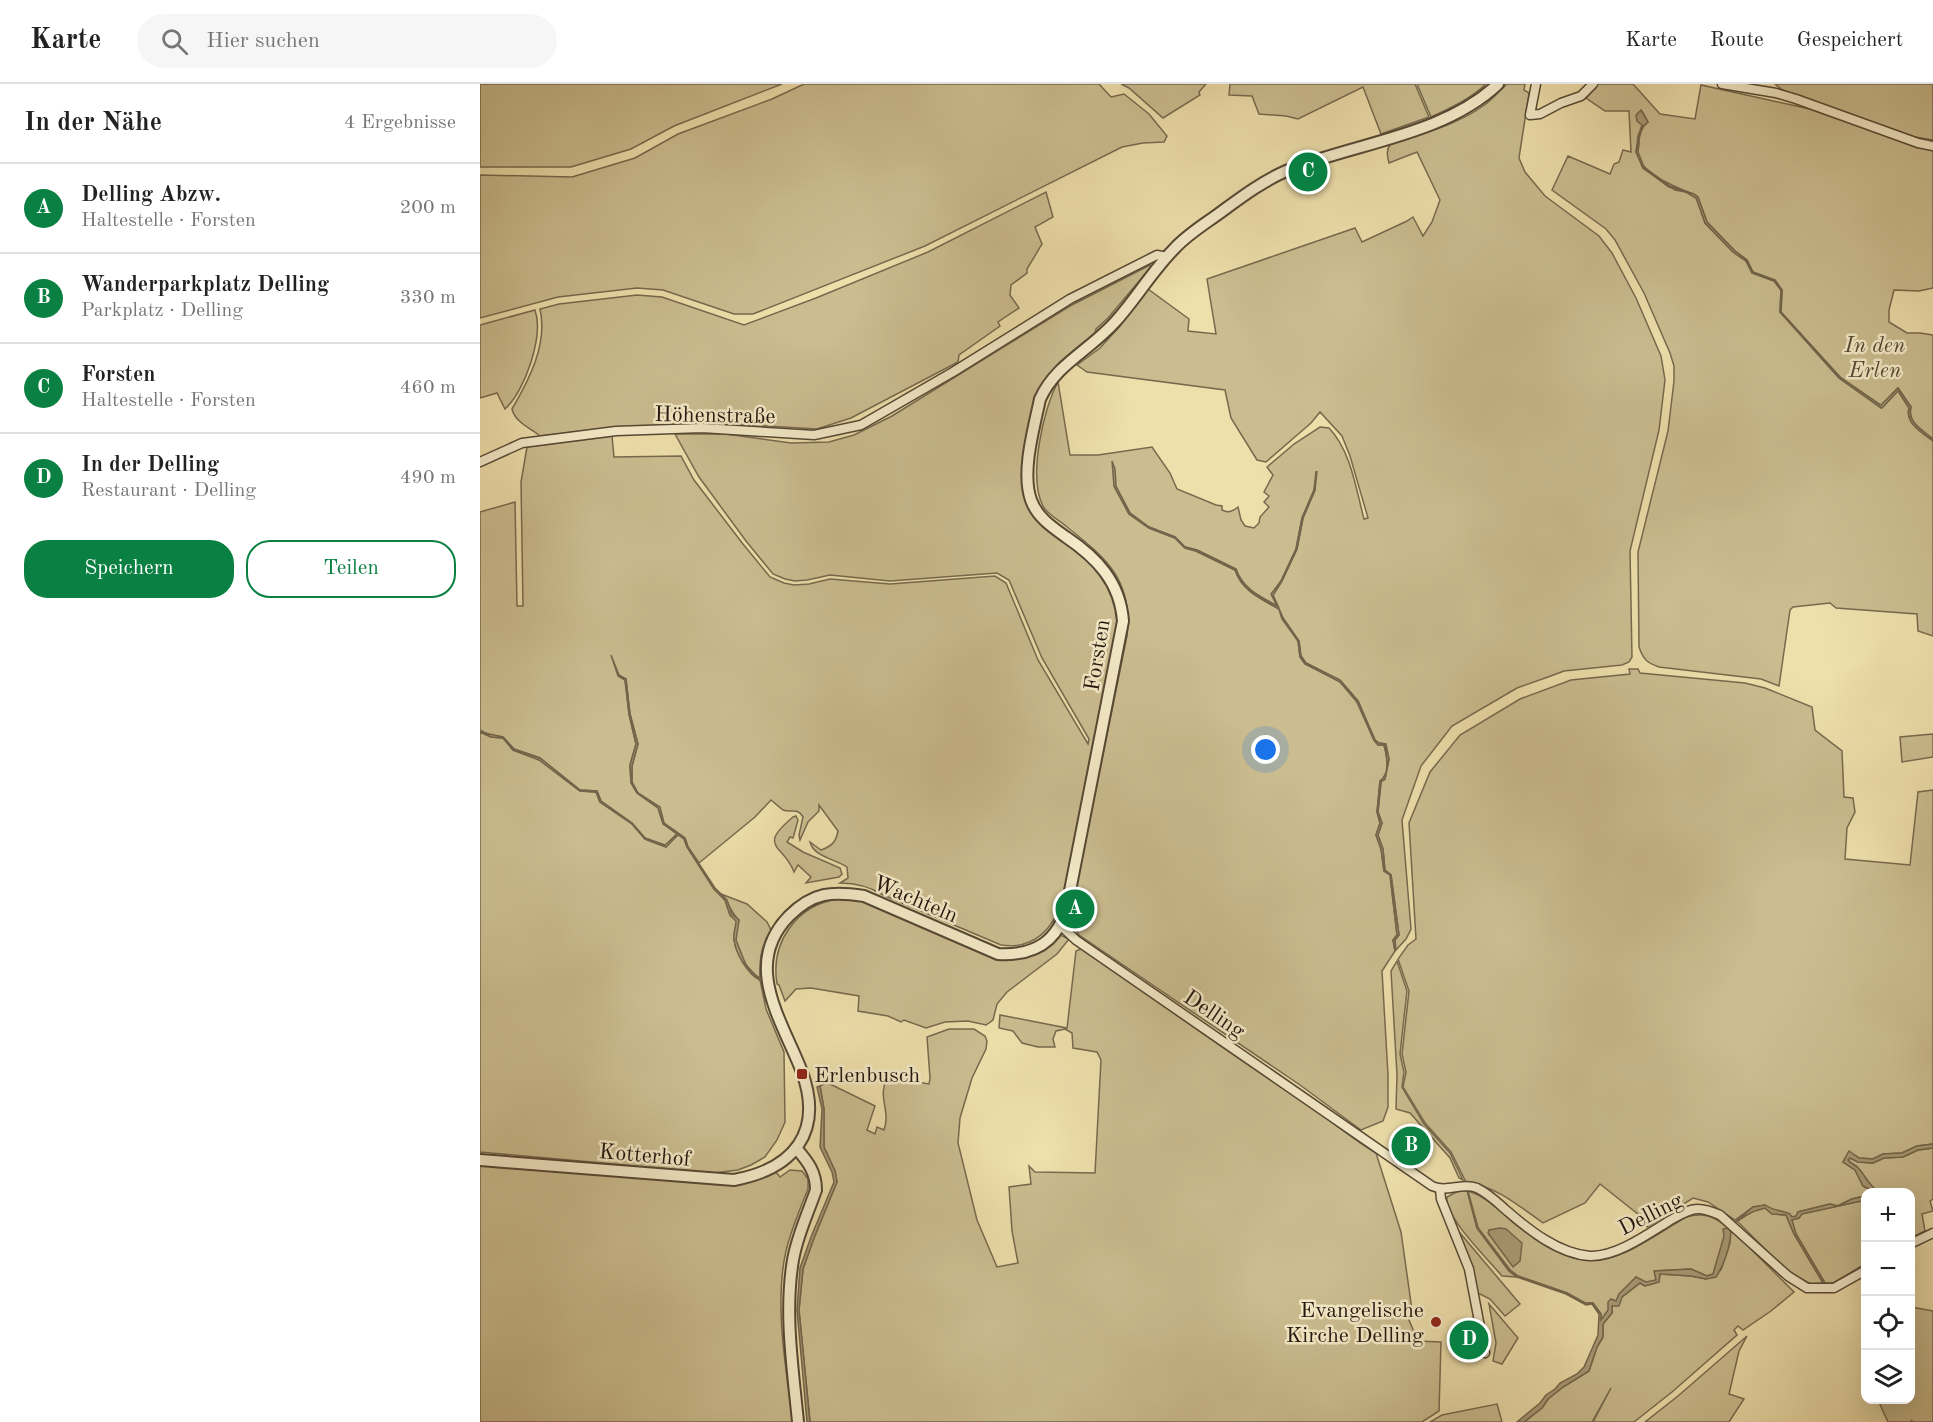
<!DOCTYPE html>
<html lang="de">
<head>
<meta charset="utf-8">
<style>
	body { margin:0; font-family:"Old Standard TT",serif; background:#f6f6f6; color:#222 }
	.controls { position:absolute; right:18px; bottom:18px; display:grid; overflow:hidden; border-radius:12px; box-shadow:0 6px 24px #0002 }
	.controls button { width:54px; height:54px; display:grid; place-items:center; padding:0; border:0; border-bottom:2px solid #e0e0e0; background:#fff; color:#222; font:30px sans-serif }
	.you { position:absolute; left:786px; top:666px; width:21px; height:21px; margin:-15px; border:4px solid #fff; border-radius:50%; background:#1a73e8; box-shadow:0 0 0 9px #1a73e833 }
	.badge { display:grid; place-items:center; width:39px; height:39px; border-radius:50%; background:#0b8043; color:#fff; font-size:20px; font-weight:700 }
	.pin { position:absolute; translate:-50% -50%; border:3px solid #fff; box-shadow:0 2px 6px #0006 }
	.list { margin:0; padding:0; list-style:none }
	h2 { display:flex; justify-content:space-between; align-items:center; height:78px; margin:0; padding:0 24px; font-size:26px }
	h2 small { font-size:20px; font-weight:400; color:#767676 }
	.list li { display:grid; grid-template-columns:39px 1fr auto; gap:18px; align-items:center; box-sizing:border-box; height:90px; padding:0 24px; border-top:2px solid #e0e0e0 }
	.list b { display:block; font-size:22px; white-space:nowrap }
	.list p { margin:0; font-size:20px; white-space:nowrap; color:#767676 }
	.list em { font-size:20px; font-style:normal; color:#767676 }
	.actions { display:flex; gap:12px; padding:18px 24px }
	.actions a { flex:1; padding:14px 0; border:2px solid #0b8043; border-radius:24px; text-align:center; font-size:21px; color:#0b8043 }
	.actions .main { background:#0b8043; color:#fff }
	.icon { flex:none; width:33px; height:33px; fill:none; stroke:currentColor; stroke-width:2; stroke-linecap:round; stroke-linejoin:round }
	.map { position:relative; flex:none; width:1453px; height:1338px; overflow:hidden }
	header { display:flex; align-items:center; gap:36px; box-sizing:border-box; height:84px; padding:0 30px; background:#fff; border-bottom:2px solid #e0e0e0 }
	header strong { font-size:28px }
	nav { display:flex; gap:33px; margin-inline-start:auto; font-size:21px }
	.search { width:420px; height:54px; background:#f6f6f6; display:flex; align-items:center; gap:15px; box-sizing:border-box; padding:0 21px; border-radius:33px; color:#767676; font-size:22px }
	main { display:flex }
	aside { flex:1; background:#fff }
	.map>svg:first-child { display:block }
	.green { fill:#cbbd90; stroke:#77694e; stroke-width:1.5 }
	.water { fill:#a99a75; stroke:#73654b; stroke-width:1.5 }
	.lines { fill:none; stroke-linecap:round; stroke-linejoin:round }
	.minor-casing { stroke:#564834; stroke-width:11 }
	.tertiary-casing { stroke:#564834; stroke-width:14 }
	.minor { stroke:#f4eac8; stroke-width:8 }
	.tertiary { stroke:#f4eac8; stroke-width:10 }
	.poi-dot { fill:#8f2418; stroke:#f4eac8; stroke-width:2 }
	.labels { text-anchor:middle; stroke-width:5; stroke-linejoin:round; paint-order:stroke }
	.park-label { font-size:22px; font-style:italic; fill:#554734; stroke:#f4eac8 }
	.street-label { font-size:22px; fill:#23150d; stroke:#f4eac8 }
	.poi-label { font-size:22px; fill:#23150d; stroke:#f4eac8; text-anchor:start }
</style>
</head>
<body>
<header>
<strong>Karte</strong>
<div class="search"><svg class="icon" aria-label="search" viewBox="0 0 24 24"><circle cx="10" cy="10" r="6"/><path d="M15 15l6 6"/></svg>Hier suchen</div>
<nav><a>Karte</a><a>Route</a><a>Gespeichert</a></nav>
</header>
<main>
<aside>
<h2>In der Nähe<small>4 Ergebnisse</small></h2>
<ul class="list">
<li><span class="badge">A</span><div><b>Delling Abzw.</b><p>Haltestelle · Forsten</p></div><em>200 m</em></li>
<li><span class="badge">B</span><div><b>Wanderparkplatz Delling</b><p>Parkplatz · Delling</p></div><em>330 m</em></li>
<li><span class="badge">C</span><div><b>Forsten</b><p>Haltestelle · Forsten</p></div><em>460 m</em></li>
<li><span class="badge">D</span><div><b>In der Delling</b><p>Restaurant · Delling</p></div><em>490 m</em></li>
</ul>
<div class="actions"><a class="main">Speichern</a><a>Teilen</a></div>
</aside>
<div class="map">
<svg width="1453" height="1338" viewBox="0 0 1453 1338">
	<rect width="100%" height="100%" fill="#eedfab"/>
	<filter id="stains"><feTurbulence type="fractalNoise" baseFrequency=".00333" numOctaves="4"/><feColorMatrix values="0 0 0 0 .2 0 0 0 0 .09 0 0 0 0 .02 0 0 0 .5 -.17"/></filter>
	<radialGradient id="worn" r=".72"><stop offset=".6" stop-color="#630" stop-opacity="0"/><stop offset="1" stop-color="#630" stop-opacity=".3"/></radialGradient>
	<g class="green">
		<polygon points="0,0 302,0 194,42 151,65 91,83 0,83"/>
		<polygon points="324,0 619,0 631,13 644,10 669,30 687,52 684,58 663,59 642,63 445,162 273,230 254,230 183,206 157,204 78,213 0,234 0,91 92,93 155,74 198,50 292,15"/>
		<polygon points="641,0 726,0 719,8 720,11 683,34 649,4"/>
		<polygon points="750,0 935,0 949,33 901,50 883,3 818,35 806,32 779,30 772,12 749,11"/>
		<path d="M937,0H1006C990,15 971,24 951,33Z"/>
		<path d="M1027,0H1045L1044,6L1049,9L1039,74L1045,88L1065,112L1119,152L1132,169L1156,214L1181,272L1185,296L1179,346L1150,467L1152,573L1149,578L1142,581L1084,587L1068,593L1037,604L972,642L941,682L922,736L931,845L926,855L916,866L915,856L919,851L911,791L905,786L903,765L898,751L902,739L898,728L901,698L905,695L909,675L906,660L899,659L895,656L878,617L860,596L826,579L821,572L819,557L803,534L793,511L802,497L817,465L823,434L835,406L836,387L834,406L822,434L816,465L801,497L792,510L798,522C781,513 763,505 756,485L717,466L705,463L695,453L669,443L650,429L635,402L634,385V402L649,430L669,444L695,454L705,464L716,467L755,486C762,507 781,515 799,525L802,534L818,557L820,573L825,580L860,597L877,618L894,656L898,661H904C907,672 911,690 900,697L897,728L900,739L896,751L901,765L904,787L910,791L917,851L913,856L915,867L902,887L908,991V1023L903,1037L881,1046L820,1001L599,851L590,833L647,552C653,496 627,475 587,443C580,437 567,430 563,422C548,394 563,325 578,298L590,371H618L672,363L690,389L697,405L736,421L742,422V426C748,429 752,428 758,423L761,436L765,442L774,444L779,439L780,433L789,423L784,418L789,412L784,408L793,391L787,383L814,360L840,343L849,344C871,367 876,405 884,435L888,434L870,372L862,352L840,328L831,339L786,378L777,376L751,334L745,306L607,288L597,281L620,264L640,242L668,205L709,235L708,247L736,250L727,195L875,144L882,158L927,137L933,133L943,152L952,138L960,116L937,68L909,79C907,71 906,66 911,59C943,49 975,42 1003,22C1012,16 1019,7 1027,0Z"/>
		<path d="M1117,0H1153L1180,30L1215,35L1221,1L1330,25L1436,62L1453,65V204L1439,207L1414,206L1409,226V238L1427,249H1440L1453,251V355C1442,346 1427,339 1431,323L1418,304L1401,322L1360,293L1301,228L1302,206L1295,196L1273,188L1267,176L1255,167L1227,138L1218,113C1202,104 1159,92 1158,69C1158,65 1159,63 1159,59C1159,51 1162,43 1168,38L1162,27V41L1158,52L1156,68L1163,84L1195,106L1206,108L1217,114L1225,139L1253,168L1266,177L1272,189L1294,197L1301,206L1300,228L1359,294L1401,324L1418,306L1429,324C1425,339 1442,348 1453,357V552L1438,547L1437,530L1356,524L1350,519L1313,523L1310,526L1299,602L1281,595L1179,583C1167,579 1163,575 1159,563L1158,468L1188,347L1194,297V282L1190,269L1164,209L1135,156L1126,145L1072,106L1088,72L1130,90L1134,80L1139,78L1143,66L1151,68L1149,27H1125L1106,14Z"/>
		<polygon points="1295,0 1453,0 1453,56 1429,52 1309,11"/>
		<path d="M566,108L573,133L555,143L562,160L547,185V189L531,201L530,211L539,224L518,238L520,242L479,271L478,278L371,334L337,345L268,341L140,343L60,352C50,344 35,338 32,325C49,296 68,260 60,225L79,220L157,211L182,213L264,241L336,214L448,168Z"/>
		<path d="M670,181L671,183L628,234L616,245L614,254L569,294L545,408L628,496L639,528L585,816L581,815C575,845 553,866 521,861L403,811C389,802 376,799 360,799L368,794L367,783C355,775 334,773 330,758L341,766C352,762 356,758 358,747L339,721V727L328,738L320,756L319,751L323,733C317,723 312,729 303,726L291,716L275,733L219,779L208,763L205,754L184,739L179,723L158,709L152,698V682L158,660L150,630L146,595L138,591L145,596L149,630L156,660L150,681L151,698L157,709L178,724L183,740L197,750L185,762L165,754L152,739L121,717L117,707L100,706L60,674L34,665L23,653L11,652L0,646V428L35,418L37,522H43L41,398L47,363L132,352L134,373L201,372L214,396L263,460L290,493L304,499L314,501L329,500L350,495L410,500L515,492L526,499L558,576L608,660L609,655L562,574L529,496L517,489L410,497L350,491L327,496L315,497L305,495L293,490L266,457L219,393L195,350H246L311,359L349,358L374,351L412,332L590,222Z"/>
		<path d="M55,226C64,252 45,307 25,325L17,309L0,314V241Z"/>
		<path d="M1149,585H1158L1160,589L1265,599L1285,604L1332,623L1335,646L1362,667L1364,713L1373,714L1375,728L1367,744L1365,775L1430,781L1438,708L1453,706V1060L1437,1062L1422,1069L1403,1070L1393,1075L1379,1074L1369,1068L1363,1078L1375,1086L1383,1102L1391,1106L1390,1108H1386L1385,1112L1372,1115L1357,1122L1350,1120L1318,1128L1316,1133H1311C1302,1127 1294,1127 1285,1121L1273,1123L1255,1136L1228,1118L1213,1114L1167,1143L1159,1131L1120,1100L1105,1119L1063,1139C1039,1122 1016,1102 986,1098L971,1068L945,1039L923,1003L926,988L922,970L929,907L918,875L928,861L936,855L929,739L950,688L980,651L1040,615L1091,596L1150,590Z"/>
		<path d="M0,648L11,653L23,654L33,666L59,675L100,707L116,708L120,718L152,740L165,755L186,763L198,750L204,755L207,763L234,805L245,816L250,831L257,837C256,842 253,850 254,856C256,870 268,890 280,896L286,925L304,968L305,1038L297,1056L285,1073L271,1081L258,1086L234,1089L0,1068Z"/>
		<polygon points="1453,650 1453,673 1422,678 1420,653"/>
		<path d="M316,732L318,736L313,754L310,753L307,758L323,768L360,784L362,790L359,793L326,799L331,793L318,781L314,788C304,760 276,764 313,733Z"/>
		<path d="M241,810L267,820L287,838L291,846C281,861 279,877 280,894C268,888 258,870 256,856C255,850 258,842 259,836C250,828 249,818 241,810Z"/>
		<path d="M358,815L388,818L518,873L580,851L589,855L577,870L527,908L517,920L513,936L506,941L488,937L465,938L446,944L424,936L421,938L408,932L378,927L379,912L331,904L316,905L305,917L299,901L297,900C290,858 317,821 358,815Z"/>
		<path d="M603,864C677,918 752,971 828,1021C852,1037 872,1055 896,1069L921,1148L932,1226L926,1229L938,1257L961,1258L959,1327L942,1338H330L319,1226L323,1185L334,1154L357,1098L355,1087L344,1063V1025L340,1002L346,999L350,1000L395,1022L387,1046L395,1050L397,1043L404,1046C411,1026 397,1014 407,993L449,1000L450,994L447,953L469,945H494L505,952L507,957L506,965L492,994L480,1034L478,1059L497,1136L517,1183L538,1179L532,1147L529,1103L551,1100L549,1082L555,1088L615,1089L621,976L617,968L593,964L592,949L585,945L576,947L573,955L575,963H558L542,959L533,947L519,944L520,931L587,944L596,867Z"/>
		<polygon points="917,877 927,907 920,970 924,988 922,1003 944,1040 970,1069 983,1096 979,1094 970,1074 930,1029 916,1025 917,991 911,887"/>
		<path d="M1453,1064V1115L1450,1117L1453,1127L1442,1130L1445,1147L1431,1154L1430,1108H1394L1395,1105C1388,1099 1385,1092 1379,1085C1376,1081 1371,1080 1368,1076L1370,1074L1378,1078L1393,1079L1404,1074L1423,1073L1438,1066Z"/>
		<path d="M0,1077L231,1097L295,1087L300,1093L310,1086L322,1087L328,1095V1105C320,1125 311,1146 306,1167C294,1218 306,1286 313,1338H0Z"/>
		<path d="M980,1106H987L997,1144L1029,1187L1037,1193L1022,1192C1009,1176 964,1133 967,1113Z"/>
		<path d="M988,1107C1009,1113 1023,1131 1040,1144C1110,1200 1140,1174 1206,1133C1223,1128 1234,1132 1248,1144L1233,1190L1227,1192L1211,1185L1175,1187L1176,1196L1166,1199L1156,1193L1120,1238L1121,1230L1113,1219H1105L1087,1209L1038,1192L1030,1186L998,1144Z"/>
		<path d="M1385,1116V1180L1353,1199H1345L1316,1150L1311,1136L1319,1134L1321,1130C1343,1125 1364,1121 1385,1116Z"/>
		<polygon points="1285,1124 1292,1130 1306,1131 1314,1150 1343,1199 1331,1200 1308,1188 1257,1137 1275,1126"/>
		<polygon points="1249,1145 1258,1152 1314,1208 1291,1227 1263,1246 1258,1242 1254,1246 1257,1251 1192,1308 1154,1338 1113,1338 1131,1304 1112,1338 1044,1338 1062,1324 1068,1315 1083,1303 1109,1287 1117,1263 1123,1253 1123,1240 1132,1229 1132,1221 1160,1199 1165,1202 1179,1198 1180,1190 1211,1192 1226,1195 1241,1186 1250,1159"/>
		<polygon points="980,1149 1040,1220 1025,1232 1010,1215 996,1208 978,1151"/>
		<polygon points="1009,1220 1038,1254 1022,1280 1013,1277 1016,1259"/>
		<polygon points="1431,1223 1453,1227 1453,1338 1433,1338 1431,1336 1432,1338 1408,1338 1398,1316 1430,1316"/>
		<polygon points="1267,1252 1259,1267 1249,1310 1264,1315 1249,1338 1165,1338 1198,1312"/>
		<polygon points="1017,1320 1022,1338 950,1338 962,1331"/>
	</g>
	<g class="water">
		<path d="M1161,26L1168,38L1163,42L1159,52L1158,68L1164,83L1190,102L1214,110L1218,113L1227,138L1255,167L1267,176L1273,188L1295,196L1302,206L1301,228L1360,293L1401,321L1418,304L1431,323C1427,338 1442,346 1453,355V357C1442,348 1425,340 1429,324L1418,307L1402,324L1359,294L1300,228L1301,206L1294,197L1272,189L1266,177L1253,168L1225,139L1216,114L1206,108L1189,103L1163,84L1156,68L1162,41L1157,37L1156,31Z"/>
		<path d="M632,377L635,385L636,402L650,429L669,443L695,453L705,463L717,466L756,485C762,505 780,513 797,522L791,510L801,497L816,465L822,434L834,406L837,387L835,406L823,434L817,465L802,497L793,511L803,534L819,557L821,572L826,579L860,596L878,617L895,656L899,659L905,660L909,675L905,695L901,698L898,728L902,739L898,751L903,765L905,786L911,791L919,851L915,856V867L913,856L917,851L910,791L904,787L901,765L896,751L900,739L897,728L900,697C911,690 907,672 904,661H898L894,656L877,618L860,598L825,580L820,573L818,557L802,535L799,525C781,515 762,507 755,486L716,467L705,464L695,454L669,444L649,430L634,402Z"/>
		<path d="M131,571L139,591L146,595L150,630L158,660L152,682V698L158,709L180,723L184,739L205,754L208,763L235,804L247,816L252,830L259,836L256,856L266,881L280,896C268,890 256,870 254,856C253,850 256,842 256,837L250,831L245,816L234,805L207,763L204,755L198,751L186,763L165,755L152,740L120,718L116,708L100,707L59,676L33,666L23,654L11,653L0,648L23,653L34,665L60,674L100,706L117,707L121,717L152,739L165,754L185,761L197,750L183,739L178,724L157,709L151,699L150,681L156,660L149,630L145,596L138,592Z"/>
		<polygon points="340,1002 344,1025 344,1063 355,1087 357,1098 334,1154 323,1185 319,1226 330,1338 327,1338 317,1226 320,1184 331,1153 354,1098 352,1088 340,1063 342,1025 337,1003"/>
		<path d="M1453,1060V1064L1438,1066L1423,1073L1404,1074L1393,1079L1378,1078L1370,1074L1368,1076C1371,1080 1376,1081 1379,1085C1385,1092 1388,1099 1395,1105L1394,1108H1390L1391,1106L1383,1102L1375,1086L1363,1078L1369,1067L1379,1074L1393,1075L1403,1070L1422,1069L1437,1062Z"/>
		<path d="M987,1106L998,1144L1030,1186L1038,1192L1087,1209L1105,1219H1113L1121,1230V1236L1128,1226V1218L1131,1215L1136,1217L1139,1210L1156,1193L1166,1198L1176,1196L1174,1187L1211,1185L1227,1192L1233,1190L1244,1152L1243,1145L1248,1144L1273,1123L1285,1121C1294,1127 1301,1126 1310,1130L1312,1133L1316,1132L1318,1128L1350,1120L1358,1122L1372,1115L1385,1112L1386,1116C1364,1121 1344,1125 1322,1130L1319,1134L1312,1136L1316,1150L1345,1199H1343L1314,1150L1306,1131L1292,1130L1285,1124C1271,1127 1259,1134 1249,1145L1251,1148C1250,1163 1244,1181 1236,1193L1226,1195L1211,1192L1180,1190L1179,1198L1165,1202L1160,1199L1142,1213L1139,1222H1132V1229L1123,1240V1253L1117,1263L1109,1287L1083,1303L1068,1315L1062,1324L1044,1338H1037L1060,1319L1066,1311L1075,1305L1080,1299L1097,1290L1104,1283L1118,1251L1119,1230L1112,1220L1106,1221L1086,1210L1037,1193L1029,1187L997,1144Z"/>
		<polygon points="1020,1144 1026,1145 1042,1159 1040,1177 1033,1183 1008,1149 1009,1146"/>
	</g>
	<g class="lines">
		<g class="minor-casing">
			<g id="minor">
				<polyline points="1056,0 1050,31 1060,30 1081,19 1101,12 1113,0"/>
				<polyline points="1242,0 1296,9 1316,15 1438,59 1453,62"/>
				<polyline points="0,378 42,359 136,347 222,344 334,351 381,341 473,288 590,215 677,171 687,173"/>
				<path d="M580,841L596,856L952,1102C967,1109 982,1098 997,1104C1009,1110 1017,1118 1026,1126C1049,1146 1079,1170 1110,1172C1136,1173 1168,1150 1189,1137C1198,1132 1208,1125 1218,1125C1226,1125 1233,1128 1240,1131L1308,1192L1327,1204H1354L1386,1186"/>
				<polyline points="960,1105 961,1115 989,1185 1005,1269"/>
				<polyline points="1430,1160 1453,1149"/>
			</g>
		</g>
		<g class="tertiary-casing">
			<g id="tertiary">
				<path d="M317,1065C328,1078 336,1088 336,1106C328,1129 317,1152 313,1176C304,1229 313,1285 318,1338"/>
				<path d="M0,1076L254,1096C313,1085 344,1049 322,988C303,938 261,881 309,832C333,808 352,807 384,812L518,870C554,872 578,858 587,822L643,537C640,498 617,474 586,453C572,443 557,433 551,416C541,388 554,344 560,315C576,280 609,267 635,238C656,215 672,187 695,164C707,151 723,141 737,131C759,115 781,98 806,87C874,59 963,52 1018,0"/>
			</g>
		</g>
		<use href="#minor" class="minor"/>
		<use href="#tertiary" class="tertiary"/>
	</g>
	<g class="poi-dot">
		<rect x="316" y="984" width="12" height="12" rx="3"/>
		<circle cx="956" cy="1238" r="6"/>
	</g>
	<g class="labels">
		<g class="park-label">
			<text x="1395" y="268">In den<tspan x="1395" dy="25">Erlen</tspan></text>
		</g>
		<g class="street-label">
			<text transform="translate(235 330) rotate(1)" y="8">Höhenstraße</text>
			<text transform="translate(616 571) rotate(-81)" y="8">Forsten</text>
			<text transform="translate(436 814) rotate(23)" y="8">Wachteln</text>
			<text transform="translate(735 929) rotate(34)" y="8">Delling</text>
			<text transform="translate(165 1070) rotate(5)" y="8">Kotterhof</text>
			<text transform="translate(1170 1129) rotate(-27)" y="8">Delling</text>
		</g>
		<g class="poi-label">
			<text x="334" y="998">Erlenbusch</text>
			<text x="944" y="1233" text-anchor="end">Evangelische<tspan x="944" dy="25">Kirche Delling</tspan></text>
		</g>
	</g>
	<rect width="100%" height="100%" filter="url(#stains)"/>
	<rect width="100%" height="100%" fill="url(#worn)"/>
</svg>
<div class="controls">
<button>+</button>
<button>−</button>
<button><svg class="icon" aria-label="locate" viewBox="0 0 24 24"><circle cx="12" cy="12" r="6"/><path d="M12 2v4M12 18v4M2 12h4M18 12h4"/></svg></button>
<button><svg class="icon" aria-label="layers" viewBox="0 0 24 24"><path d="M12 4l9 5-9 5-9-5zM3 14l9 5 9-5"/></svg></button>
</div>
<div class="you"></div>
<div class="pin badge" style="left:595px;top:825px">A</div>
<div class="pin badge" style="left:931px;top:1062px">B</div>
<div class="pin badge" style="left:828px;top:88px">C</div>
<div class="pin badge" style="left:989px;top:1256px">D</div>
</div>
</main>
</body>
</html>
